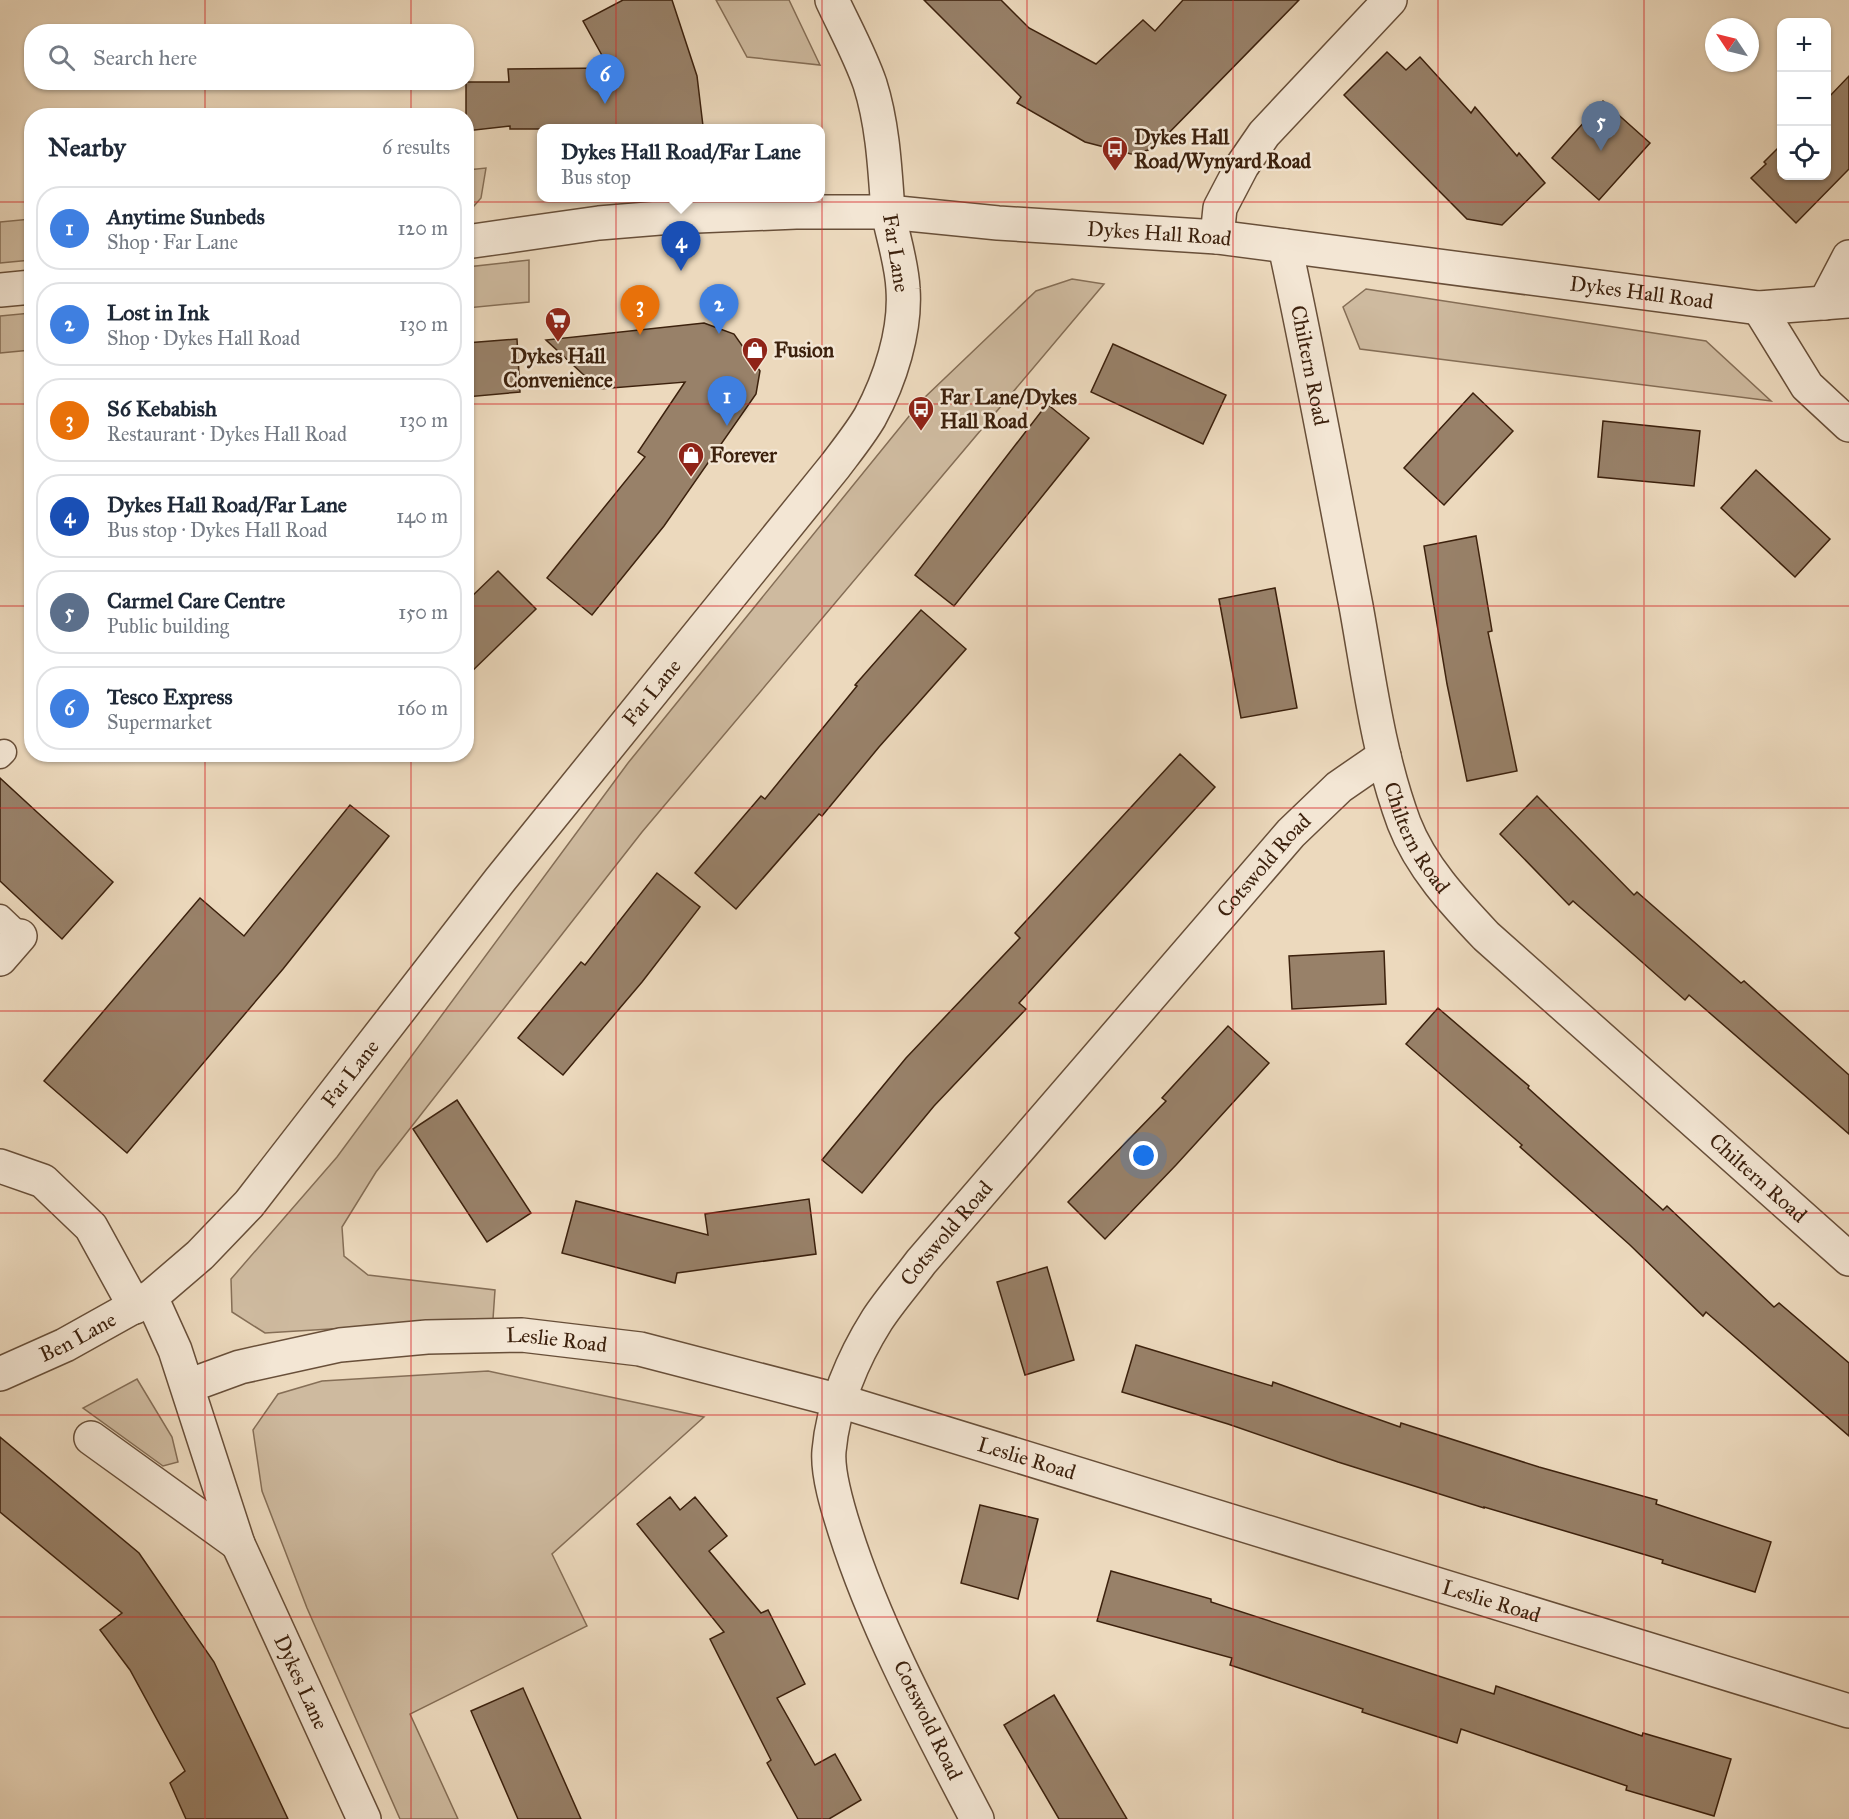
<!DOCTYPE html>
<html lang="en">
<head>
<meta charset="utf-8">
<style>
	body { margin:0; font-family:"IM FELL Great Primer",serif; background:#f2f2f3; color:#1f2937 }
	.controls { position:absolute; right:18px; top:18px; display:grid; overflow:hidden; border-radius:12px; box-shadow:0 2px 4px #0004 }
	.controls button { width:54px; height:54px; display:grid; place-items:center; padding:0; border:0; border-bottom:2px solid #e0e1e3; background:#fff; color:#1f2937; font:30px sans-serif }
	.compass { position:absolute; left:1705px; top:18px; width:54px; height:54px; border-radius:50%; background:#fff; box-shadow:0 2px 4px #0004; rotate:305deg }
	.you { position:absolute; left:1144px; top:1156px; width:21px; height:21px; margin:-15px; border:4px solid #fff; border-radius:50%; background:#1a73e8; box-shadow:0 0 0 9px #1a73e833 }
	.badge { display:grid; place-items:center; width:39px; height:39px; border-radius:50%; background:#ea580c; color:#fff; font-size:20px; font-weight:700 }
	.pin { position:absolute; translate:-50% -50px; filter:drop-shadow(0 2px 3px #0008) }
	.pin::after { content:''; position:absolute; top:32px; width:21px; height:18px; background:inherit; clip-path:polygon(0 0,100% 0,50% 100%) }
	.popup { position:absolute; left:537px; top:124px; width:288px; height:78px; box-sizing:border-box; display:grid; place-content:center; border-radius:12px; background:#fff; filter:drop-shadow(0 2px 4px #0005); font-size:20px; white-space:nowrap; color:#747a83 }
	.popup b { font-size:22px; color:#1f2937 }
	.popup::after { content:''; position:absolute; left:50%; top:100%; margin-left:-12px; border:12px solid transparent; border-top-color:#fff }
	.list { margin:0; padding:0; list-style:none }
	h2 { display:flex; justify-content:space-between; align-items:center; height:78px; margin:0; padding:0 24px; font-size:26px }
	h2 small { font-size:20px; font-weight:400; color:#747a83 }
	.list li { display:grid; grid-template-columns:39px 1fr auto; gap:18px; align-items:center; box-sizing:border-box; height:84px; margin:0 12px 12px; padding:0 12px; border:2px solid #e0e1e3; border-radius:24px }
	.list b { display:block; font-size:22px; white-space:nowrap }
	.list p { margin:0; font-size:20px; white-space:nowrap; color:#747a83 }
	.list em { font-size:20px; font-style:normal; color:#747a83 }
	.icon { flex:none; width:33px; height:33px; fill:none; stroke:currentColor; stroke-width:2; stroke-linecap:round; stroke-linejoin:round }
	.map { position:relative; flex:none; width:1849px; height:1819px; overflow:hidden }
	.search { position:absolute; background:#fff; box-shadow:0 2px 4px #0004; left:24px; top:24px; width:450px; height:66px; display:flex; align-items:center; gap:15px; box-sizing:border-box; padding:0 21px; border-radius:24px; color:#747a83; font-size:22px }
	.panel { position:absolute; background:#fff; box-shadow:0 2px 4px #0004; left:24px; top:108px; width:450px; height:654px; border-radius:24px }
	.map>svg:first-child { display:block }
	.green { fill:#ceba9f; stroke:#856e56; stroke-width:1.5 }
	.building { fill:#988169; stroke:#3c210d; stroke-width:1.5 }
	.lines { fill:none; stroke-linecap:round; stroke-linejoin:round }
	.service-casing { stroke:#684f39; stroke-width:27 }
	.minor-casing { stroke:#684f39; stroke-width:36 }
	.tertiary-casing { stroke:#684f39; stroke-width:36 }
	.service { stroke:#f3e6d4; stroke-width:24 }
	.minor { stroke:#f3e6d4; stroke-width:33 }
	.tertiary { stroke:#f3e6d4; stroke-width:33 }
	.grid { fill:none; stroke:#d62828; stroke-width:1.5; stroke-opacity:0.55 }
	.labels { text-anchor:middle; stroke-width:5; stroke-linejoin:round; paint-order:stroke }
	.poi-label { font-size:21px; font-weight:bold; fill:#3c210d; stroke:#f3e6d4; text-anchor:start }
	.street-label { font-size:21px; fill:#3c210d; stroke:#f3e6d4 }
</style>
</head>
<body>
<div class="map">
<svg width="1849" height="1819" viewBox="0 0 1849 1819">
	<rect width="100%" height="100%" fill="#ecd9bd"/>
	<filter id="stains"><feTurbulence type="fractalNoise" baseFrequency=".00333" numOctaves="4"/><feColorMatrix values="0 0 0 0 .2 0 0 0 0 .09 0 0 0 0 .02 0 0 0 .5 -.17"/></filter>
	<radialGradient id="worn" r=".72"><stop offset=".6" stop-color="#630" stop-opacity="0"/><stop offset="1" stop-color="#630" stop-opacity=".3"/></radialGradient>
	<g class="green">
		<polygon points="716,0 789,0 820,65 747,57"/>
		<polygon points="486,168 481,198 467,214 467,170"/>
		<polygon points="31,219 31,260 0,263 0,222"/>
		<polygon points="529,260 529,302 467,308 467,267"/>
		<polygon points="1072,279 1104,284 642,832 376,1172 342,1227 344,1256 368,1275 495,1290 493,1319 265,1333 232,1312 231,1279 337,1157 628,763 923,399 1036,291"/>
		<polygon points="1366,289 1706,341 1771,401 1360,349 1343,307"/>
		<polygon points="31,313 31,350 0,353 0,316"/>
		<polygon points="488,1371 704,1417 552,1554 587,1626 410,1714 458,1819 400,1819 307,1608 262,1491 253,1430 278,1394 322,1381"/>
		<polygon points="137,1379 172,1437 178,1462 163,1466 83,1408"/>
	</g>
	<g class="building">
		<polygon points="623,0 672,0 697,76 703,126 626,129 510,129 510,126 466,131 466,82 509,82 508,69 609,68 583,21"/>
		<polygon points="924,0 1001,0 1029,28 1096,64 1143,20 1155,31 1183,0 1299,0 1153,149 1131,154 1085,142 1017,103 1021,97"/>
		<polygon points="1387,52 1406,70 1420,57 1471,113 1475,107 1517,156 1519,153 1545,183 1502,225 1467,219 1344,95"/>
		<polygon points="1849,76 1849,169 1796,223 1751,178 1766,164 1764,162 1782,144 1782,176 1827,176 1827,99"/>
		<polygon points="1603,101 1650,143 1599,200 1552,158"/>
		<polygon points="704,323 734,334 760,371 756,394 664,526 592,615 547,578 645,457 638,452 685,382 599,389 546,340"/>
		<polygon points="517,339 520,392 466,397 466,343"/>
		<polygon points="1113,344 1226,395 1203,444 1091,392"/>
		<polygon points="1473,393 1513,431 1444,505 1404,468"/>
		<polygon points="1047,404 1089,438 954,606 915,575"/>
		<polygon points="1603,421 1700,431 1694,486 1598,477"/>
		<polygon points="1756,470 1830,539 1795,577 1721,508"/>
		<polygon points="1476,536 1492,631 1488,632 1517,771 1467,781 1447,684 1424,546"/>
		<polygon points="498,571 536,609 466,677 466,602"/>
		<polygon points="1275,588 1297,708 1241,718 1219,599"/>
		<polygon points="921,610 966,649 879,747 822,816 819,814 736,909 695,873 761,796 765,799 857,686 855,685"/>
		<polygon points="1180,754 1215,787 1019,1003 1026,1009 934,1106 862,1193 822,1160 906,1058 1020,938 1015,933"/>
		<polygon points="0,778 113,882 62,939 0,881"/>
		<polygon points="1537,796 1634,895 1637,892 1741,983 1744,981 1849,1075 1849,1134 1689,995 1685,1000 1573,901 1569,905 1500,834"/>
		<polygon points="350,805 389,836 283,969 127,1153 44,1081 200,898 244,936"/>
		<polygon points="657,873 700,907 642,982 563,1075 518,1038 581,962 585,965"/>
		<polygon points="1384,951 1386,1004 1292,1009 1289,956"/>
		<polygon points="1438,1008 1529,1086 1528,1088 1663,1210 1667,1206 1774,1307 1779,1303 1849,1363 1849,1436 1706,1312 1703,1316 1630,1245 1520,1147 1522,1145 1406,1044"/>
		<polygon points="1228,1026 1269,1063 1176,1165 1105,1239 1068,1202 1166,1101 1162,1098"/>
		<polygon points="457,1100 531,1213 487,1242 413,1129"/>
		<polygon points="809,1199 816,1254 677,1273 675,1283 562,1253 576,1201 708,1235 705,1214"/>
		<polygon points="1047,1267 1074,1360 1025,1375 997,1282"/>
		<polygon points="1136,1345 1272,1386 1273,1382 1400,1427 1401,1423 1539,1467 1657,1500 1656,1504 1771,1542 1755,1592 1662,1563 1663,1560 1484,1507 1484,1508 1338,1462 1228,1424 1122,1392"/>
		<polygon points="0,1437 139,1553 214,1662 288,1819 186,1819 170,1783 185,1771 130,1670 100,1630 122,1613 0,1512"/>
		<polygon points="670,1497 680,1510 695,1497 727,1536 709,1551 761,1613 768,1610 805,1684 777,1698 815,1765 835,1754 861,1800 829,1819 798,1819 767,1763 771,1760 710,1639 724,1632 637,1524"/>
		<polygon points="980,1505 1038,1519 1018,1599 961,1583"/>
		<polygon points="1111,1571 1211,1599 1211,1602 1494,1694 1496,1686 1642,1736 1643,1733 1731,1759 1714,1816 1626,1790 1627,1786 1461,1729 1457,1743 1362,1712 1363,1709 1230,1665 1232,1658 1097,1621"/>
		<polygon points="523,1688 581,1819 518,1819 471,1711"/>
		<polygon points="1054,1695 1127,1819 1059,1819 1004,1725"/>
	</g>
	<g class="lines">
		<g class="service-casing">
			<g id="service">
				<polyline points="0,756 4,752"/>
				<polyline points="0,917 20,936"/>
			</g>
		</g>
		<g class="minor-casing">
			<g id="minor">
				<path d="M832,0C845,28 860,55 870,84C883,125 885,170 888,212"/>
				<polyline points="1217,237 1220,208 1242,166 1264,134 1390,0"/>
				<path id="s1" d="M1285,246C1311,365 1333,486 1356,606C1369,678 1378,753 1404,823C1421,867 1454,902 1486,936L1849,1259"/>
				<polyline points="1825,303 1849,257"/>
				<polyline points="1759,308 1807,386 1849,425"/>
				<polyline points="0,959 20,936"/>
				<polyline points="0,1166 43,1181 91,1227 135,1307"/>
				<path id="s2" d="M151,1297L175,1350L238,1544L364,1819"/>
				<path id="s3" d="M188,1386L240,1367L340,1345L427,1337L522,1335L640,1349L840,1401L1849,1711"/>
				<polyline points="91,1438 238,1544"/>
				<path id="s4" d="M977,1819C929,1727 876,1629 845,1531C838,1509 827,1474 829,1451C833,1405 853,1358 877,1320C890,1300 907,1281 921,1262L1291,833L1339,787L1384,756"/>
			</g>
		</g>
		<g class="tertiary-casing">
			<g id="tertiary">
				<path id="s5" d="M466,242L599,223L672,217L796,212H888L998,223L1217,237L1759,308L1849,301"/>
				<polyline points="0,290 32,287"/>
				<path id="s6" d="M0,1374L65,1345L151,1297L200,1255L249,1204L500,880L835,466C847,450 860,434 870,417C890,380 906,331 903,289C902,264 893,237 888,212"/>
			</g>
		</g>
		<use href="#service" class="service"/>
		<use href="#minor" class="minor"/>
		<use href="#tertiary" class="tertiary"/>
	</g>
	<path class="grid" d="M205,0V32M411,0V32M616,0V1819M822,0V1819M1027,0V1819M1233,0V1819M1438,0V1819M1644,0V1819M205,82V116M411,82V116M0,202H32M466,202H1849M0,404H32M466,404H1849M0,606H32M466,606H1849M205,754V1819M411,754V1819M0,808H1849M0,1011H1849M0,1213H1849M0,1415H1849M0,1617H1849"/>
	<defs>
		<g id="bus-pin" transform="scale(1.35)"><path d="M0 17L-7.5 6A9.5 9.5 0 1 1 7.5 6Z" fill="#8f2418" stroke="#f3e6d4"/><path d="M-5-6H5V4H4V6H2V4H-2V6H-4V4H-5ZM-3.5-4V0h7V-4ZM-3.5 1.2v1.5H-2V1.2ZM2 1.2v1.5H3.5V1.2Z" fill="#fff"/></g>
		<g id="supermarket-pin" transform="scale(1.35)"><path d="M0 17L-7.5 6A9.5 9.5 0 1 1 7.5 6Z" fill="#8f2418" stroke="#f3e6d4"/><path d="M-6-5.5h2.5l.6 2H6L4.5 2H-2.5L-4.4-4H-6ZM-1.5 3.2a1.3 1.3 0 1 0 .1 0ZM3 3.2a1.3 1.3 0 1 0 .1 0Z" fill="#fff"/></g>
		<g id="shop-pin" transform="scale(1.35)"><path d="M0 17L-7.5 6A9.5 9.5 0 1 1 7.5 6Z" fill="#8f2418" stroke="#f3e6d4"/><path d="M-5-2.5h2.3a2.7 3.5 0 0 1 5.4 0H5L5.5 6h-11ZM-1.5-2.5h3a1.5 2.3 0 0 0-3 0Z" fill="#fff"/></g>
	</defs>
	<g fill-rule="evenodd">
		<use href="#bus-pin" x="1115" y="149"/>
		<use href="#supermarket-pin" x="558" y="320"/>
		<use href="#shop-pin" x="755" y="350"/>
		<use href="#bus-pin" x="921" y="409"/>
		<use href="#shop-pin" x="691" y="455"/>
	</g>
	<g class="labels">
		<g class="poi-label">
			<text x="1134" y="144">Dykes Hall<tspan x="1134" dy="24">Road/Wynyard Road</tspan></text>
			<text x="774" y="357">Fusion</text>
			<text x="558" y="363" text-anchor="middle">Dykes Hall<tspan x="558" dy="24">Convenience</tspan></text>
			<text x="940" y="404">Far Lane/Dykes<tspan x="940" dy="24">Hall Road</tspan></text>
			<text x="710" y="462">Forever</text>
		</g>
		<g class="street-label">
			<text dy="7" stroke="none"><textPath href="#s5" startOffset="696">Dykes Hall Road</textPath></text>
			<text transform="translate(896 253) rotate(81)" y="7">Far Lane</text>
			<text dy="7" stroke="none"><textPath href="#s5" startOffset="1182">Dykes Hall Road</textPath></text>
			<text dy="7" stroke="none"><textPath href="#s1" startOffset="122">Chiltern Road</textPath></text>
			<text dy="7" stroke="none"><textPath href="#s6" startOffset="956">Far Lane</textPath></text>
			<text dy="7" stroke="none"><textPath href="#s1" startOffset="608">Chiltern Road</textPath></text>
			<text dy="7" stroke="none"><textPath href="#s4" startOffset="1137">Cotswold Road</textPath></text>
			<text dy="7" stroke="none"><textPath href="#s6" startOffset="470">Far Lane</textPath></text>
			<text dy="7" stroke="none"><textPath href="#s1" startOffset="1094">Chiltern Road</textPath></text>
			<text dy="7" stroke="none"><textPath href="#s4" startOffset="651">Cotswold Road</textPath></text>
			<text dy="7" stroke="none"><textPath href="#s6" startOffset="86">Ben Lane</textPath></text>
			<text dy="7" stroke="none"><textPath href="#s3" startOffset="375">Leslie Road</textPath></text>
			<text dy="7" stroke="none"><textPath href="#s3" startOffset="861">Leslie Road</textPath></text>
			<text dy="7" stroke="none"><textPath href="#s3" startOffset="1347">Leslie Road</textPath></text>
			<text dy="7" stroke="none"><textPath href="#s2" startOffset="414">Dykes Lane</textPath></text>
			<text transform="translate(928 1720) rotate(64)" y="7">Cotswold Road</text>
		</g>
	</g>
	<rect width="100%" height="100%" filter="url(#stains)"/>
	<rect width="100%" height="100%" fill="url(#worn)"/>
</svg>
<div class="controls">
<button>+</button>
<button>−</button>
<button><svg class="icon" aria-label="locate" viewBox="0 0 24 24"><circle cx="12" cy="12" r="6"/><path d="M12 2v4M12 18v4M2 12h4M18 12h4"/></svg></button>
</div>
<svg class="compass" viewBox="-18 -18 36 36"><path d="M0-13l5 13h-10z" fill="#e53935"/><path d="M0 13l5-13h-10z" fill="#747a83"/></svg>
<div class="you"></div>
<div class="pin badge" style="left:727px;top:426px;background:#3f7fe0">1</div>
<div class="pin badge" style="left:719px;top:334px;background:#3f7fe0">2</div>
<div class="pin badge" style="left:640px;top:335px;background:#e8710a">3</div>
<div class="pin badge" style="left:681px;top:271px;background:#1a4fb4">4</div>
<div class="popup"><b>Dykes Hall Road/Far Lane</b>Bus stop</div>
<div class="pin badge" style="left:1601px;top:151px;background:#5c6f8a">5</div>
<div class="pin badge" style="left:605px;top:104px;background:#3f7fe0">6</div>
<div class="search"><svg class="icon" aria-label="search" viewBox="0 0 24 24"><circle cx="10" cy="10" r="6"/><path d="M15 15l6 6"/></svg>Search here</div>
<section class="panel">
<h2>Nearby<small>6 results</small></h2>
<ul class="list">
<li><span class="badge" style="background:#3f7fe0">1</span><div><b>Anytime Sunbeds</b><p>Shop · Far Lane</p></div><em>120 m</em></li>
<li><span class="badge" style="background:#3f7fe0">2</span><div><b>Lost in Ink</b><p>Shop · Dykes Hall Road</p></div><em>130 m</em></li>
<li><span class="badge" style="background:#e8710a">3</span><div><b>S6 Kebabish</b><p>Restaurant · Dykes Hall Road</p></div><em>130 m</em></li>
<li><span class="badge" style="background:#1a4fb4">4</span><div><b>Dykes Hall Road/Far Lane</b><p>Bus stop · Dykes Hall Road</p></div><em>140 m</em></li>
<li><span class="badge" style="background:#5c6f8a">5</span><div><b>Carmel Care Centre</b><p>Public building</p></div><em>150 m</em></li>
<li><span class="badge" style="background:#3f7fe0">6</span><div><b>Tesco Express</b><p>Supermarket</p></div><em>160 m</em></li>
</ul>
</section>
</div>
</body>
</html>
